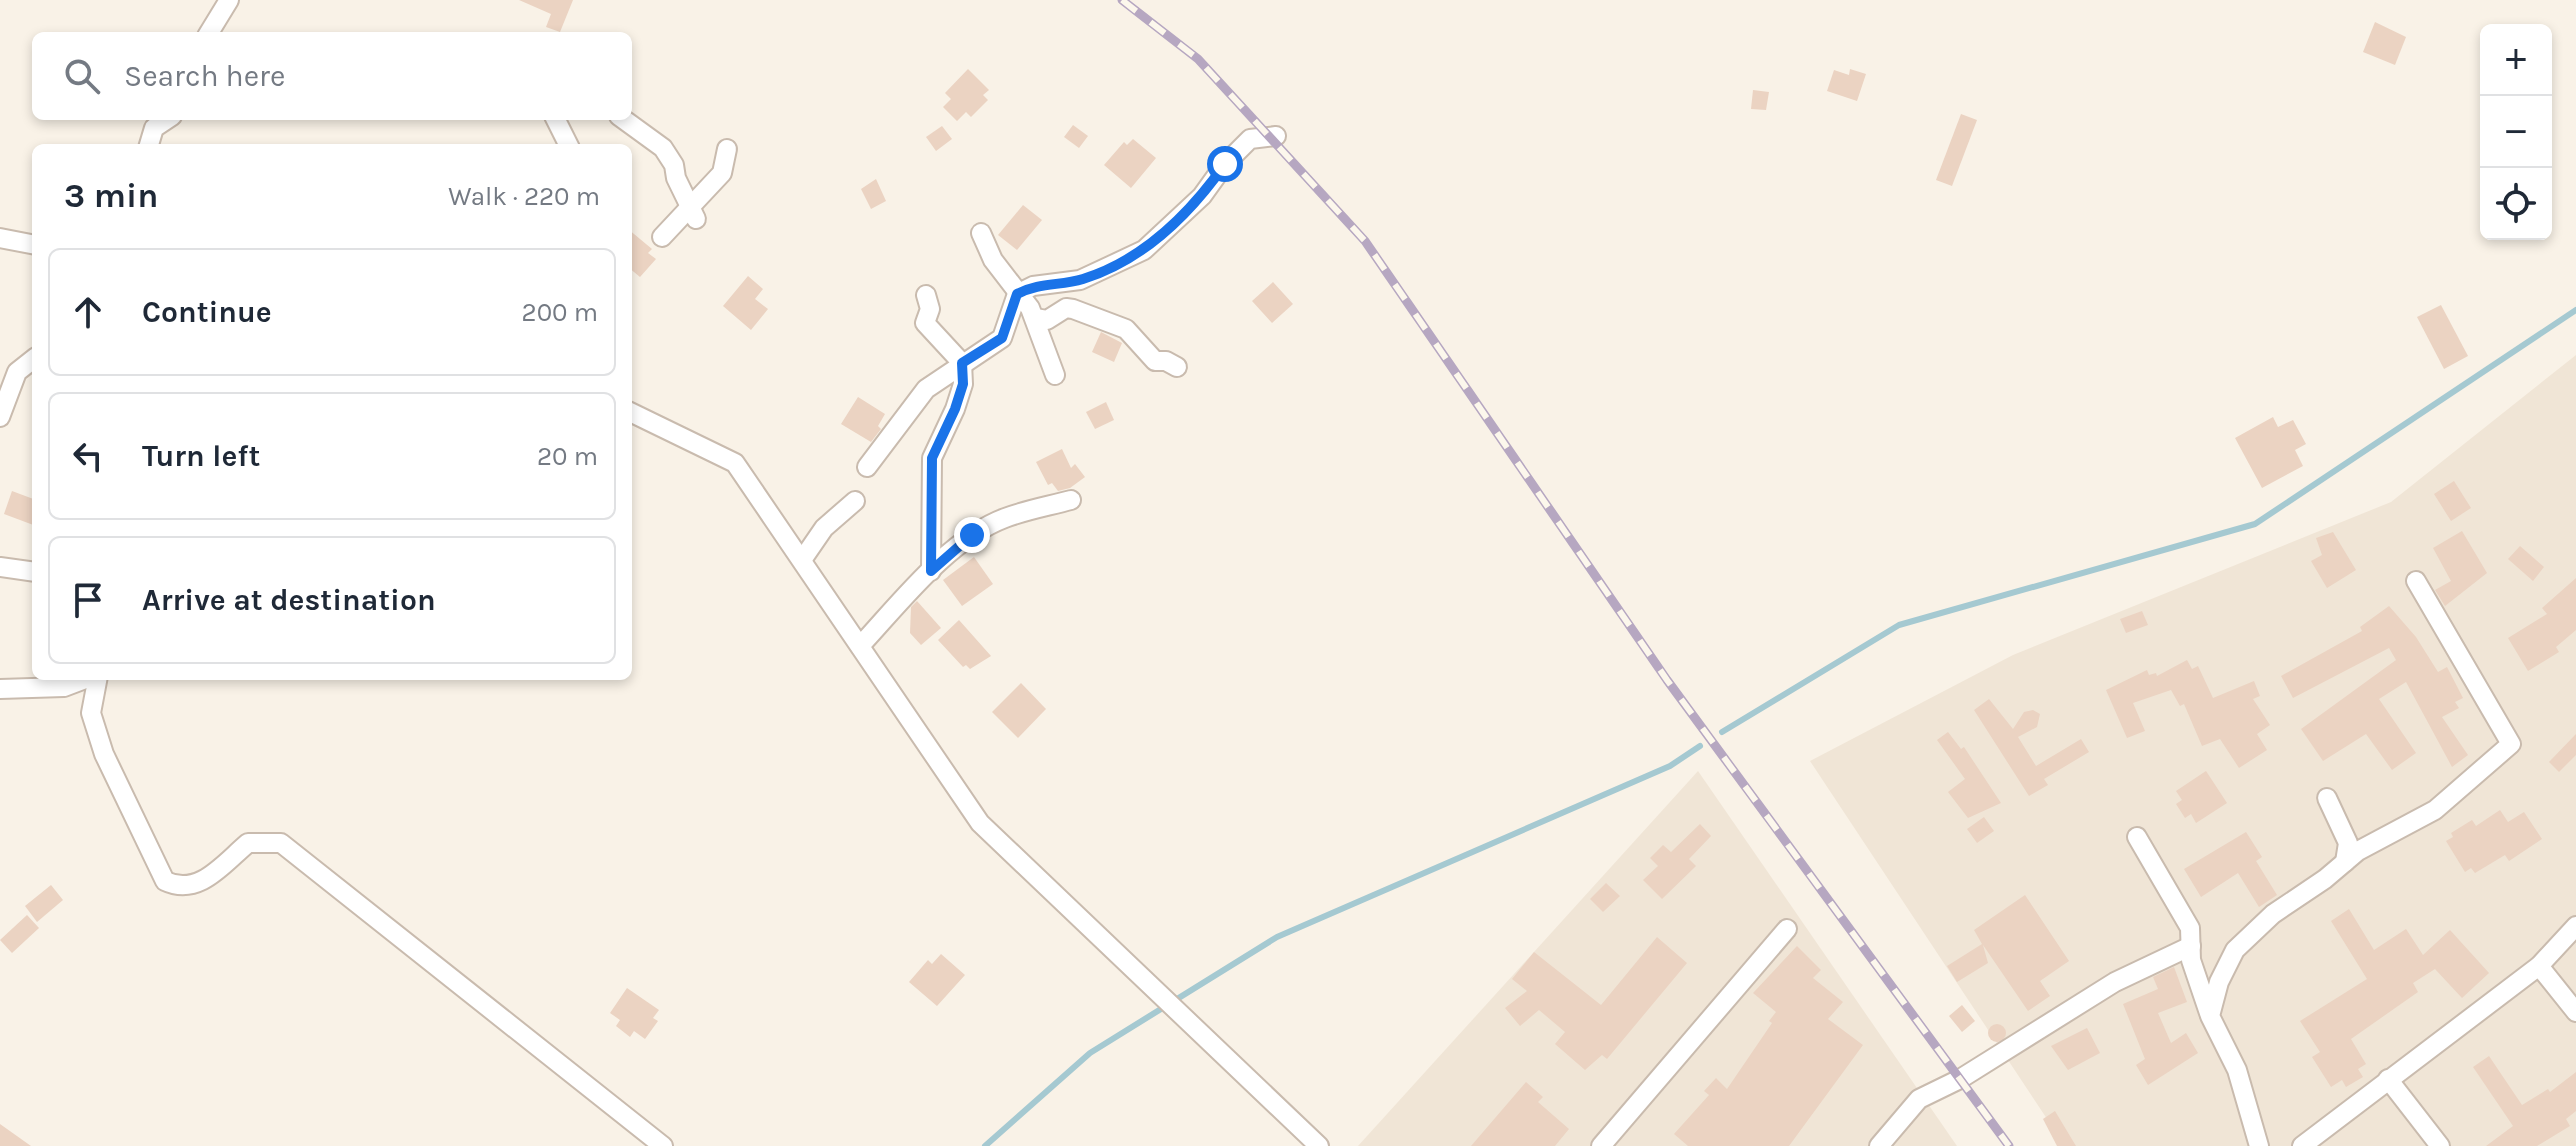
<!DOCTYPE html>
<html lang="en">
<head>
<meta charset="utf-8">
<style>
	body { margin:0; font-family:Karla,sans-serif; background:#f6f6f7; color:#1f2937 }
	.controls { position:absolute; right:24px; top:24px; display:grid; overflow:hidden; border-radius:12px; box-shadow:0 4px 12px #0003 }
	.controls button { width:72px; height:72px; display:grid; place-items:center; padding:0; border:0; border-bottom:2px solid #e0e1e3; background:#fff; color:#1f2937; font:40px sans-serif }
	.stop { position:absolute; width:24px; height:24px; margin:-18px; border:6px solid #1a73e8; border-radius:50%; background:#fff }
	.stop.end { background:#1a73e8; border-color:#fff; box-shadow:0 2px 8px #0008 }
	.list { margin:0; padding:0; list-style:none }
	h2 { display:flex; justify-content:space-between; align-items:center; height:104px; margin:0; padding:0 32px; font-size:34px }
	h2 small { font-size:26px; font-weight:400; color:#747a83 }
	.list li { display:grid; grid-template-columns:52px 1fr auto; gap:24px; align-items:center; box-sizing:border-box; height:128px; margin:0 16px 16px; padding:0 16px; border:2px solid #e0e1e3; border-radius:12px }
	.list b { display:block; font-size:30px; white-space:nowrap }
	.list em { font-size:26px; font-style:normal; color:#747a83 }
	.icon { flex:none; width:44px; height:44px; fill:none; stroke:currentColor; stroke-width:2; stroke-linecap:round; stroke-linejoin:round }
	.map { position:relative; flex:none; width:2576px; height:1146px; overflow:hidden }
	.search { position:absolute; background:#fff; box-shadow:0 4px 12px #0003; left:32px; top:32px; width:600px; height:88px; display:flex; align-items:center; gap:20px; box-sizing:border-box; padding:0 28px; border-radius:12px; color:#747a83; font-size:30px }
	.panel { position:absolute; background:#fff; box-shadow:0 4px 12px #0003; left:32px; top:144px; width:600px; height:536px; border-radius:12px }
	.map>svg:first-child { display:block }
	.residential { fill:#f0e5d6 }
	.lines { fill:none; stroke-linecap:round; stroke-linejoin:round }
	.stream { stroke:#a5c9d1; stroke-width:6 }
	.building { fill:#ebd3c2 }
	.minor-casing { stroke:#c9bbae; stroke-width:22 }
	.minor { stroke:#fff; stroke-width:18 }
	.rail-casing { stroke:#b6a7c1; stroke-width:9 }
	.rail { stroke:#fcf7ec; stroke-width:6; stroke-dasharray:18; stroke-linecap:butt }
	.route { stroke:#1a73e8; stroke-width:10 }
</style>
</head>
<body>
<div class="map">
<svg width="2576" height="1146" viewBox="0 0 2576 1146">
	<rect width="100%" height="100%" fill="#f9f2e7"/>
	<g class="residential">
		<polygon points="2576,355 2576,1146 2065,1146 1810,761 2013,655 2391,502"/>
		<polygon points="1698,771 1957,1146 1358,1146"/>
	</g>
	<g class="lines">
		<g class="stream">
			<polyline points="1722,732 1899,625 2255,524 2576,310"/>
			<polyline points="985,1146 1090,1053 1277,937 1670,766 1700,746"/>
		</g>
	</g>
	<g class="building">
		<polygon points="519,0 573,0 560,32 546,27 551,14"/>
		<polygon points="2375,22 2406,37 2395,65 2363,52"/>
		<polygon points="968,69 989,90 983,95 988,100 971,117 966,112 957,121 943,107 951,99 945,93"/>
		<polygon points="1850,69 1866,74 1857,101 1827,91 1834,70 1849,75"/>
		<polygon points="1753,90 1769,92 1766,110 1751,109"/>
		<polygon points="1961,114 1977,120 1952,186 1936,180"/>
		<polygon points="1073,125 1088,136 1079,148 1064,137"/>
		<polygon points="942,126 952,139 936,151 926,137"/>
		<polygon points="1133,139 1156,158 1131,188 1104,165 1124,142 1127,145"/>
		<polygon points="876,179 886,201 871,209 861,189"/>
		<polygon points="1023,205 1042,220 1017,250 998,235"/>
		<polygon points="628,229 652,249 648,253 656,259 640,277 628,267"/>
		<polygon points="748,276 763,289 755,299 768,309 751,330 723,306"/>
		<polygon points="1273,282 1293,304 1272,323 1252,301"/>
		<polygon points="2441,305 2468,356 2444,369 2417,317"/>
		<polygon points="1101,332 1122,343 1114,362 1092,352"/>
		<polygon points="858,397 885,414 878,426 881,429 871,442 841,424"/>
		<polygon points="1106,402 1114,420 1095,429 1086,412"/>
		<polygon points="2273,417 2278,427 2293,420 2306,444 2295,450 2303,466 2262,488 2235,438"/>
		<polygon points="1062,449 1071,468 1075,464 1085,477 1070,488 1058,491 1052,483 1048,485 1036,462"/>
		<polygon points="2454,481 2471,508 2451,521 2434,494"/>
		<polygon points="12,491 36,500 36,526 4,514"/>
		<polygon points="2462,531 2487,573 2445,606 2435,590 2451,581 2433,548"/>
		<polygon points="2333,532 2356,570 2327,588 2311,561 2322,555 2316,538"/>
		<polygon points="2520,546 2544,567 2533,581 2508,559"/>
		<polygon points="974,557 993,584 962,606 943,580"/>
		<polygon points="2576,578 2576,630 2556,647 2559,652 2528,671 2508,638 2547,614 2542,608"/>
		<polygon points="917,601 941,628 921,645 910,633 911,607"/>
		<polygon points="2389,606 2416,637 2438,672 2447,667 2463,698 2455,702 2459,708 2442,717 2468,755 2452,767 2406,682 2379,699 2416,753 2392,770 2366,734 2323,761 2301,729 2396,660 2389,648 2293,698 2281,676 2362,631 2360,627"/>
		<polygon points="2142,611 2148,625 2126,633 2120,619"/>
		<polygon points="959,620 991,656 970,669 966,665 963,667 938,640"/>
		<polygon points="2187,660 2192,669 2198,666 2213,698 2254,681 2260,696 2253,699 2270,725 2257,734 2267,750 2239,768 2220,739 2202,746 2184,704 2180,706 2171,690 2133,703 2145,731 2127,738 2106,690 2147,670 2149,675 2156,673 2157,676"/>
		<polygon points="1021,683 1046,709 1018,738 992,712"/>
		<polygon points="1989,699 2013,729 2024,712 2033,710 2040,714 2037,727 2018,737 2036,766 2081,739 2089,752 2044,779 2048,785 2029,796 1974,710"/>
		<polygon points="1948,732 1961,749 1964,747 2001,803 1968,818 1948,792 1965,779 1937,740"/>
		<polygon points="2576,734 2576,755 2559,772 2549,762"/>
		<polygon points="2206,771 2227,803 2196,823 2191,814 2185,818 2176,804 2182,800 2176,791"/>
		<polygon points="2500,810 2508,822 2524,812 2542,839 2509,861 2505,855 2475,873 2471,868 2465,872 2446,841 2453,837 2451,833 2472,820 2476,826"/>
		<polygon points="1984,817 1994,831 1977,843 1967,829"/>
		<polygon points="1700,824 1711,836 1689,859 1696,866 1662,899 1643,880 1658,866 1650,858 1663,845 1671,852"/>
		<polygon points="2246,832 2262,857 2256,861 2277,895 2259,907 2238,873 2201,897 2184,869"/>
		<polygon points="1606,883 1620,896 1603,912 1590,899"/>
		<polygon points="51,885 63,900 37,922 25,906"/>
		<polygon points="2025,895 2069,961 2040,981 2050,996 2028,1011 1983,945 1988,963 1957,982 1947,966 1982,944 1974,930"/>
		<polygon points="2349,909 2374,950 2406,929 2423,955 2450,930 2489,973 2462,998 2435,969 2413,983 2418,992 2351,1039 2366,1064 2358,1069 2363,1077 2346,1087 2342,1080 2331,1087 2312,1057 2320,1052 2300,1021 2367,979 2331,921"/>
		<polygon points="27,915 39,928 12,953 0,940"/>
		<polygon points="1657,937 1687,963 1607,1059 1602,1055 1585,1070 1555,1044 1565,1032 1539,1010 1520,1026 1505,1008 1527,991 1512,979 1534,952 1601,1005"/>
		<polygon points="1797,946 1821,970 1813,978 1843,1002 1828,1019 1863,1045 1789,1146 1688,1146 1674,1134 1709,1095 1704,1091 1716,1078 1727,1089 1772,1023 1769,1021 1776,1012 1753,993"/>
		<polygon points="941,954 965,975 937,1006 909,982 928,960 932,964"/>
		<polygon points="2174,967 2187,1002 2158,1013 2171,1043 2186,1033 2198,1053 2148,1085 2136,1065 2145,1059 2123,1004 2158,989 2153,977"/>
		<polygon points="627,988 659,1010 653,1018 658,1021 645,1039 634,1031 630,1037 616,1026 620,1020 610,1013"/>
		<polygon points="1962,1005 1975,1021 1962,1032 1949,1016"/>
		<circle cx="1997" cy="1033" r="9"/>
		<polygon points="2087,1028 2100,1053 2068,1070 2051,1046"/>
		<polygon points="2489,1056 2522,1105 2548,1089 2550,1092 2576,1072 2576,1111 2566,1119 2570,1126 2537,1146 2486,1146 2513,1126 2473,1067"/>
		<polygon points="1526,1082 1543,1097 1538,1102 1569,1129 1555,1146 1471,1146"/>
		<polygon points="2055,1111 2076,1146 2057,1146 2043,1119"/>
		<polygon points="0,1124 31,1146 0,1146"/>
	</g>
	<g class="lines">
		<g class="minor-casing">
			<g id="minor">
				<polyline points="207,36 229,0"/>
				<polyline points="554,116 570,148"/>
				<polyline points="619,116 663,148 674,165 676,178 696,219"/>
				<polyline points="148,148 154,128 172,116"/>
				<polyline points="981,233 993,260 1030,308 1055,375"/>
				<polyline points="662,237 722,173 727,149"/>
				<polyline points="0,238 36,245"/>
				<polyline points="926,295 930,309 925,323 962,363 963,384 955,409 932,458 931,571"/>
				<polyline points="1035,318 1047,320 1066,308 1073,309 1126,329 1155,361 1166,361 1177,367"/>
				<polyline points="628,411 735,463 980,823 1319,1146"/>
				<polyline points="0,417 17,372 36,357"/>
				<polyline points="867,467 926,389 1002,338 1017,294 1033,286 1080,280 1144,250 1202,196 1225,164 1250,139 1276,136"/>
				<polyline points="802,560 824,528 855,501"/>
				<polyline points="0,567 36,572"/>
				<path d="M860,646C900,603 949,539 1005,518C1026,510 1049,506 1071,500"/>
				<path d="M98,676L91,713L104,754L165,881C199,897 223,864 248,843H281L663,1146"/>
				<polyline points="0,689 64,687 93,676"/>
				<polyline points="2327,798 2348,843 2345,862"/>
				<polyline points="2137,837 2190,928 2191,960 2209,1013"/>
				<polyline points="2539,966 2576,1012"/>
				<polyline points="2388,1079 2440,1146"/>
				<polyline points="1601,1146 1787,929"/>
				<polyline points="1879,1146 1919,1099 1960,1079 2115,982 2191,946"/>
				<polyline points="2259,1146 2237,1070 2210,1016 2219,982 2235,950 2273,914 2325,879 2358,851 2435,810 2511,744 2416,581"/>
				<polyline points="2302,1146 2539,966 2576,926"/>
			</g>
		</g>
		<use href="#minor" class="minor"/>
		<g class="rail-casing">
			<polyline id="rail" points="1122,0 1198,59 1365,241 1667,680 2009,1146"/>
		</g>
		<use href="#rail" class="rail"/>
	</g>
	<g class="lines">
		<path class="route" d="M972,535L931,571L932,458L955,409L963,384L962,363L1002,338L1017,294C1040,282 1060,286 1083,279C1144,260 1189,215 1225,164"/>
	</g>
</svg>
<div class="controls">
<button>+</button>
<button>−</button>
<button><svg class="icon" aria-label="locate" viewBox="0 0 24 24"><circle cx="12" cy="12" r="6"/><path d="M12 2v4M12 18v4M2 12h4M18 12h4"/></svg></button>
</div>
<div class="stop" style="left:1225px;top:164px"></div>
<div class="stop end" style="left:972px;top:535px"></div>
<div class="search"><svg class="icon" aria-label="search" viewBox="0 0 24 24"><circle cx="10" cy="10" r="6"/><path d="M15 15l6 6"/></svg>Search here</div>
<section class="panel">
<h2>3 min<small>Walk · 220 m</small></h2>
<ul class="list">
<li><svg class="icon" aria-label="ahead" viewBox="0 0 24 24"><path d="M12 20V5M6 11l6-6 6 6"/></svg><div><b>Continue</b></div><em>200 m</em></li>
<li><svg class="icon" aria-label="left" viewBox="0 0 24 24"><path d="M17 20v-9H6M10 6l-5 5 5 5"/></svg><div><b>Turn left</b></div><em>20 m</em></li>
<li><svg class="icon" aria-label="arrive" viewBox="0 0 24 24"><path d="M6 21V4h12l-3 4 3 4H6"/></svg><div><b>Arrive at destination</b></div></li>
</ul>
</section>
</div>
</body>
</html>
